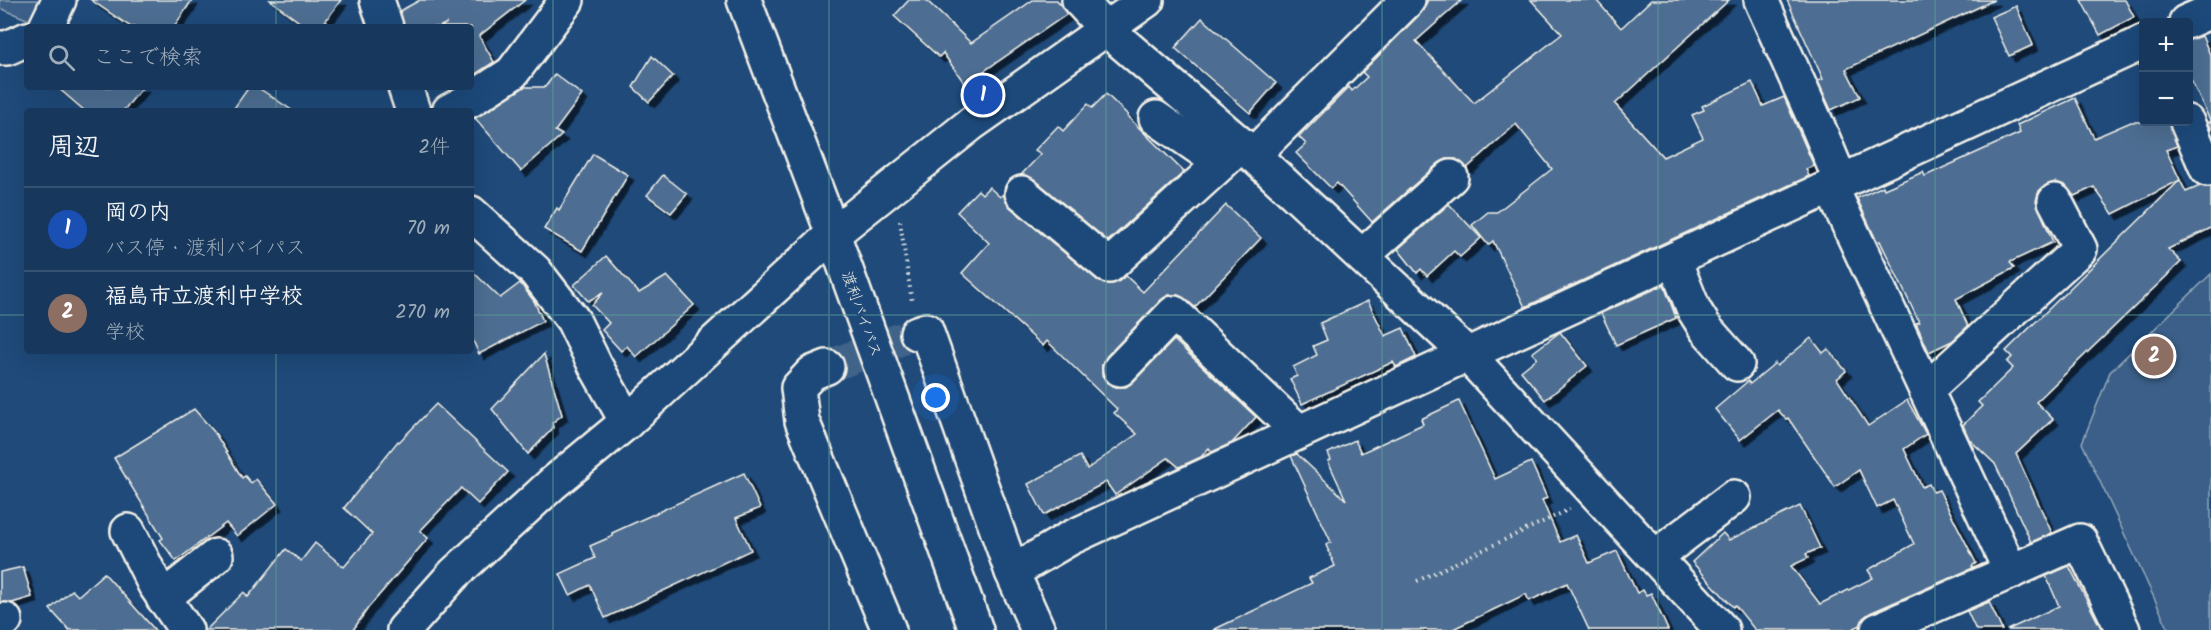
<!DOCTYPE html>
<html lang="ja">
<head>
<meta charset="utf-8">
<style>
	body { margin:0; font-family:Kalam,"Klee One",sans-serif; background:#244365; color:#f1f3f6 }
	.controls { position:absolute; right:18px; top:18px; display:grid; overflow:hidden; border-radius:6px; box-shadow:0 6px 24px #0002 }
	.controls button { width:54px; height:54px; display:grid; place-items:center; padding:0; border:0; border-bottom:2px solid #365272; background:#17385c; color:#f1f3f6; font:30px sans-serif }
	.you { position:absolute; left:936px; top:398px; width:21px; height:21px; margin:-15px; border:4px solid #fff; border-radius:50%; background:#1a73e8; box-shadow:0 0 0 9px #1a73e833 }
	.badge { display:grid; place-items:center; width:39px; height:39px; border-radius:50%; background:#e797bd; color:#fff; font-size:20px; font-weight:700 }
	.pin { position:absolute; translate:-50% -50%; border:3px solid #fff; box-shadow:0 2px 6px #0006 }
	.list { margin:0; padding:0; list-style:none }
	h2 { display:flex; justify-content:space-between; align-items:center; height:78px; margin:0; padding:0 24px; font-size:26px }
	h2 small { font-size:20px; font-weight:400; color:#9eacbb }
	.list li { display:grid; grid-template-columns:39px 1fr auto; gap:18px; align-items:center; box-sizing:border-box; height:84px; padding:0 24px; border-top:2px solid #365272 }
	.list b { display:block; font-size:22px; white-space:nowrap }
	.list p { margin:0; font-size:20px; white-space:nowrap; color:#9eacbb }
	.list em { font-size:20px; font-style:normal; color:#9eacbb }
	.icon { flex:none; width:33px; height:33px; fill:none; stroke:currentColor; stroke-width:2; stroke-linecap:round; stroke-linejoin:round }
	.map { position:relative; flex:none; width:2211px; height:630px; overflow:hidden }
	.search { position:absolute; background:#17385c; box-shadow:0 6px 24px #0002; left:24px; top:24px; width:450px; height:66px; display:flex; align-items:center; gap:15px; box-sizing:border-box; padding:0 21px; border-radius:6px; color:#9eacbb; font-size:22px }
	.panel { position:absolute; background:#17385c; box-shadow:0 6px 24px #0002; left:24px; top:108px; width:450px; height:246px; border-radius:6px }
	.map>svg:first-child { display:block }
	.green { fill:#3a5f88; stroke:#97a8b8; stroke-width:1.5 }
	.building { fill:#4d6e92; stroke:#f4f1e8; stroke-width:1.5; filter:url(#shadow) }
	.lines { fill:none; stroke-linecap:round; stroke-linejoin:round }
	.street-tunnel { stroke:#3f638a; stroke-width:33; stroke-dasharray:33 16; stroke-linecap:butt }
	.street-casing { stroke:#f4f1e8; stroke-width:38 }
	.secondary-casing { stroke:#f4f1e8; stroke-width:38 }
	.highway-casing { stroke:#f4f1e8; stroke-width:38 }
	.path { stroke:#f4f1e8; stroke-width:4; stroke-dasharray:1.5 4.5; stroke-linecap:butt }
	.street { stroke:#1f4a7a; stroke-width:33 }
	.secondary { stroke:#1f4a7a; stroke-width:33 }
	.highway { stroke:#1f4a7a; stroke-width:33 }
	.grid { fill:none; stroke:#5fa199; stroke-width:1.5; stroke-opacity:0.55 }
	.labels { text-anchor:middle; stroke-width:4.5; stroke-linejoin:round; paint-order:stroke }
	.street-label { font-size:15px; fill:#f4f1e8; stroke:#1f4a7a }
</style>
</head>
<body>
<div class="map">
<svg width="2211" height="630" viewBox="0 0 2211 630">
	<defs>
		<filter id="shadow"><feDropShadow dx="5.5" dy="5.5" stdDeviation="0" flood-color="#0009"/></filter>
	</defs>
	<rect width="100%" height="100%" fill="#1f4a7a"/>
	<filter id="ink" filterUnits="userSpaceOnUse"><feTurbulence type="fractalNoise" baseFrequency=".0167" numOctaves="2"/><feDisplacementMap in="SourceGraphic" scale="12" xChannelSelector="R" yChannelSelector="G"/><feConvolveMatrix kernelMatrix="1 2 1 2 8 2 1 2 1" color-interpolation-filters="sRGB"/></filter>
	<g filter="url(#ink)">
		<g class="green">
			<polygon points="0,0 40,0 29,20 0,8"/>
			<polygon points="2211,274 2211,630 2169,630 2082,443 2110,372"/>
		</g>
		<g class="building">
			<polygon points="91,0 192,0 174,27 131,27"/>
			<polygon points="270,0 341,0 321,27 306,27"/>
			<polygon points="420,0 525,0 479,36 494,62 471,77 471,27 441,27 447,23 439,27 404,27 400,11"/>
			<polygon points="909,0 926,0 971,43 1033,0 1057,0 1067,14 965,84 943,53 939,57 894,16"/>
			<polygon points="1428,0 1462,0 1416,41 1474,103 1562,34 1531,0 1596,0 1621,28 1651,0 1729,0 1615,104 1663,157 1703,138 1692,115 1704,110 1702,106 1752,82 1763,106 1784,97 1814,166 1806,169 1809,176 1525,307 1493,241 1488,245 1472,225 1488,212 1497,212 1552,169 1516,124 1467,168 1456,159 1447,159 1439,163 1372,222 1337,183 1331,188 1296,153 1306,144 1299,137 1349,87 1352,91 1367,77 1362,72 1421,13"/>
			<polygon points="1787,0 1994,0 1846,69 1860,97 1831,110 1818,81 1823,79"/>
			<polygon points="2081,0 2125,0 2134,17 2100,35"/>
			<polygon points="2016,6 2033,45 2009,56 1991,17"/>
			<polygon points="1202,18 1276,83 1250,113 1175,48"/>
			<polygon points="2202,36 2211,57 2211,130 2207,122 2211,122 2188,74 2188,40"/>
			<polygon points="652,56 673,76 649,102 633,87"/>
			<polygon points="555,74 582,95 555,131 562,135 521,171 475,118 524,87 545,87"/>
			<polygon points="57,87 143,87 123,111 85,111"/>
			<polygon points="249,87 257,87 293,111 232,111"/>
			<polygon points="1106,94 1128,115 1127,116 1184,172 1108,241 1034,179 1021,175 1041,154 1035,150 1058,126 1063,131 1088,104 1092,108"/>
			<polygon points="2075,98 2094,138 2131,122 2169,122 2177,146 2166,150 2180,180 2113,214 2094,187 2074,196 2065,185 2055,182 2046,185 2039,191 2036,201 2053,242 2010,262 2014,268 1956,299 1968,326 1952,341 1929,352 1916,323 1919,322 1880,241 1877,242 1857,198 1883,186 1884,189 1923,172 1925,176 2020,133 2017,125"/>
			<polygon points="593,154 628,175 582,251 544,229 557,208 559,210"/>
			<polygon points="663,175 687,194 671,213 647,195"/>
			<polygon points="2180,180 2186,192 2200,186 2211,187 2211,228 2168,249 2181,262 2036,402 2053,419 2016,454 2052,533 2031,542 1995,464 1969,439 1963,425 1982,406 1978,402 2013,368 2007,362 2012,357 2006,351"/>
			<polygon points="989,187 1000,197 1004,193 1005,200 1010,207 1097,280 1104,284 1113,284 1126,276 1143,292 1226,205 1261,238 1195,307 1178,295 1169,295 1161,300 1107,356 1102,365 1102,375 1107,383 1116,387 1126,387 1133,382 1174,340 1256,417 1232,443 1212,452 1209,448 1201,457 1179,467 1168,458 1115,495 1106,482 1044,515 1028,484 1080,456 1087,469 1137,434 1114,413 1117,409 1047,341 1043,346 962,273 989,243 957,212 978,190 982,194"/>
			<polygon points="1449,204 1481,238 1460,257 1454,251 1427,276 1421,269 1417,273 1398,249"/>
			<polygon points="606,256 639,293 667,276 694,305 636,357 627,346 621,351 602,330 609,323 592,305 603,293 588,301 574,285"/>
			<polygon points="471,270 500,298 520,283 534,301 543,321 479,354 471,336"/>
			<polygon points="1664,285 1676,318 1616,345 1601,313"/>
			<polygon points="1368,301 1385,336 1403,328 1416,357 1396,367 1393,362 1302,404 1290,379 1297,376 1293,367 1317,355 1313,346 1327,340 1320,323"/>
			<polygon points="1560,332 1587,366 1545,400 1521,371 1537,358 1532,353"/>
			<polygon points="1811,338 1823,353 1828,349 1846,371 1837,379 1868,426 1907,400 1926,434 1904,449 1922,487 1929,484 1933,492 1939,490 1976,563 1972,566 1973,568 1870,613 1863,618 1861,625 1850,630 1755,630 1735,605 1733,607 1692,562 1723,533 1729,540 1800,506 1820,548 1806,554 1808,558 1791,566 1820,604 1873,578 1868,570 1914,544 1893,500 1877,508 1859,470 1835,487 1788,418 1786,419 1778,410 1740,440 1715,409 1748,381 1750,384 1775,363 1777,366"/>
			<polygon points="544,354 562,415 552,423 553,428 528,454 492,409"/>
			<polygon points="1459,401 1495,479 1531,462 1547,498 1542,500 1560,542 1576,535 1589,563 1617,551 1637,593 1643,590 1646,595 1651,593 1668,630 1589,630 1567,583 1529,601 1526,594 1451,630 1213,630 1312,583 1309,578 1335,566 1326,545 1331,542 1291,456 1297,454 1346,500 1328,461 1331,460 1328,453 1355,440 1361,453 1423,424 1421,419"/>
			<polygon points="436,404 508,472 478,504 461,488 420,531 428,538 368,608 353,630 206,630 244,592 248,597 286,549 301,561 315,543 344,567 372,534 344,508 398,441 399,442"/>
			<polygon points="194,409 215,433 242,478 245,476 251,483 256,479 277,504 237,536 226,523 176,561 160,540 163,538 114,458"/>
			<polygon points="744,473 760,508 736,518 751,550 605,618 590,585 570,595 560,574 595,558 590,546 613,536 612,533"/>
			<polygon points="2069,566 2102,630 2007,630 2059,606 2046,576"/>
			<polygon points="23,567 32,597 12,603 0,603 0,572"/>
			<polygon points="104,573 155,630 69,630 50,609 72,590 78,596"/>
			<polygon points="1989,602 2002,630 1976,630 1967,611"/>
		</g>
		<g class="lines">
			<polyline class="street-tunnel" points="827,367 917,333"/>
			<g class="street-casing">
				<g id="street">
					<polyline points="377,0 386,27"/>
					<polyline points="1079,0 1106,29 1253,155 1468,355 1722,630"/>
					<polyline points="1761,0 1819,129 1841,182"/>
					<polyline points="2186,22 2211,11"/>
					<polyline points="46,27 59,0"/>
					<polyline points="0,48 7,48 27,39"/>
					<polyline points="405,87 413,111"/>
					<polyline points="449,111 472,99 512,73 567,0"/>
					<polyline points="1156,118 1221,163"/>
					<polyline points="2187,122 2207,169"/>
					<polyline points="1253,155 1408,0"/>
					<polyline points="1831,187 2011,572"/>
					<polyline points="1022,193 1109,266 1241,145"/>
					<polyline points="471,213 535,271 573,320 595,365 627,422"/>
					<polyline points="1362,256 1451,177"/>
					<polyline points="1674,260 1694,310 1706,329 1737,364"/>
					<polyline points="917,333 926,330 1012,572 1038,630"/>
					<polyline points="827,367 812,373 798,388 802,421 889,630"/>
					<polyline points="1120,369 1174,313 1299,432"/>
					<polyline points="1926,390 2080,249 2055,201"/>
					<polyline points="128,531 155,585 186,630"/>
					<polyline points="1655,557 1734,497"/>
					<polyline points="1012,572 1070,538 2144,42"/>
					<polyline points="163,598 216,556"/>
					<polyline points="0,623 5,620"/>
					<polyline points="1878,630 2080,541 2123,630"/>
				</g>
			</g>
			<g class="secondary-casing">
				<polyline id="secondary" points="404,630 454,574 552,484 627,422 833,234 971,124 1147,0"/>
			</g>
			<g class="highway-casing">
				<polyline id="highway" points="744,0 833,234 976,630"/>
			</g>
			<g class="path">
				<polyline points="900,221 912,302"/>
				<polyline points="1417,581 1570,509"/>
			</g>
			<use href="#street" class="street"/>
			<use href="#secondary" class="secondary"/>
			<use href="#highway" class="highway"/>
		</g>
	</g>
	<path class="grid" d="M276,0V27M553,0V630M829,0V630M1106,0V630M1382,0V630M1658,0V630M1935,0V630M276,87V111M0,315H27M471,315H2211M276,351V630"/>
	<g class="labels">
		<g class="street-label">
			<text transform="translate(862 314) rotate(70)" y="5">渡利バイパス</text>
		</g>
	</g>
</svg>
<div class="controls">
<button>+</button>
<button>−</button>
</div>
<div class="you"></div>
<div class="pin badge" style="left:983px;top:95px;background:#1a4fb4">1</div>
<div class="pin badge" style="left:2154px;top:356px;background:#8d6e63">2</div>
<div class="search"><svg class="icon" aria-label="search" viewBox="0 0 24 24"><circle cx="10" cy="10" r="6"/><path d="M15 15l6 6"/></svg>ここで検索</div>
<section class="panel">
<h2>周辺<small>2件</small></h2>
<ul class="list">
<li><span class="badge" style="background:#1a4fb4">1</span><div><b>岡の内</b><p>バス停 · 渡利バイパス</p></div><em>70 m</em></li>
<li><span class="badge" style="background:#8d6e63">2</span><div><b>福島市立渡利中学校</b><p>学校</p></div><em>270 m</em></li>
</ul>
</section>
</div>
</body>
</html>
